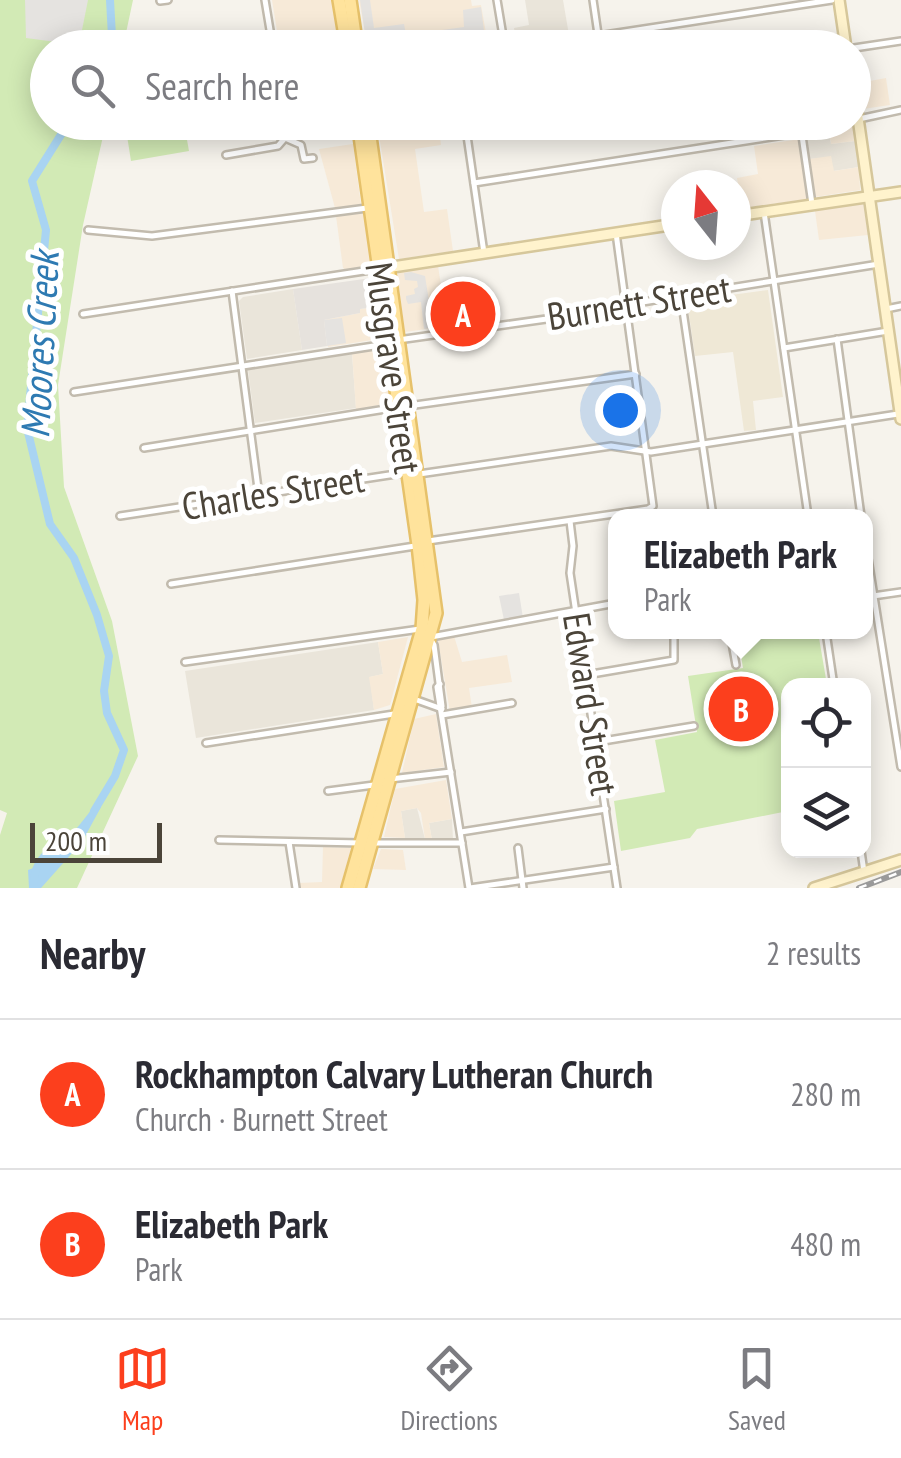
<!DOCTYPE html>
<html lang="en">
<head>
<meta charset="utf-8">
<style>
	body { margin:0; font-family:"PT Sans Narrow",sans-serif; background:#f7f7f7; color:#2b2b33 }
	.controls { position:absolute; right:30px; bottom:30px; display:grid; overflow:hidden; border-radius:20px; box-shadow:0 5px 25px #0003 }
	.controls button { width:90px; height:90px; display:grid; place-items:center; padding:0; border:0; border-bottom:2px solid #e1e1e2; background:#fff; color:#2b2b33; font:50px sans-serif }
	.compass { position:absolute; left:661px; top:170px; width:90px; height:90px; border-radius:50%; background:#fff; box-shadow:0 5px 25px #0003; rotate:343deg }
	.scale { position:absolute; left:30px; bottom:25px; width:132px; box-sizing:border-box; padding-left:10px; border:5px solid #4b4439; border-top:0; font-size:28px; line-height:35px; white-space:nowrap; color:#4b4439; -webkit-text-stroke:8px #fff; paint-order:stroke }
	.you { position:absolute; left:620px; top:410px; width:35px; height:35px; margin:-25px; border:8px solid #fff; border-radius:50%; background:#1a73e8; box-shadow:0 0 0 15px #1a73e833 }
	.badge { display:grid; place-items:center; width:65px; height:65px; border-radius:50%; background:#fc3f1d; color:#fff; font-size:32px; font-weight:700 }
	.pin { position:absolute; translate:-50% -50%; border:5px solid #fff; box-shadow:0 2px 10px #0006 }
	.popup { position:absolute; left:608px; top:509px; width:265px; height:130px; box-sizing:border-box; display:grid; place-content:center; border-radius:20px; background:#fff; filter:drop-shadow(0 2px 8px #0005); font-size:32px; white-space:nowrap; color:#7c7c81 }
	.popup b { font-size:38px; color:#2b2b33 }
	.popup::after { content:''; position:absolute; left:50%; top:100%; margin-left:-20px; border:20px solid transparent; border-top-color:#fff }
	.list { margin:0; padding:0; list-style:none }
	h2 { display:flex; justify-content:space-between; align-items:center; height:130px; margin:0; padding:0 40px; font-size:42px }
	h2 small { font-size:32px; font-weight:400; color:#7c7c81 }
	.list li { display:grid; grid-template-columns:65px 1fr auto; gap:30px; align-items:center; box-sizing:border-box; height:150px; padding:0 40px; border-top:2px solid #e1e1e2 }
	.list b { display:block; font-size:38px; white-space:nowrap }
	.list p { margin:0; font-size:32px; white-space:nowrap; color:#7c7c81 }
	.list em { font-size:32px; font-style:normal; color:#7c7c81 }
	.icon { flex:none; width:55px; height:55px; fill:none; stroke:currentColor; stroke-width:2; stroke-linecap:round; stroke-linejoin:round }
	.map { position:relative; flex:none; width:901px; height:888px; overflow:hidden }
	.search { position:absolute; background:#fff; box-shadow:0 5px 25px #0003; left:30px; right:30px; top:30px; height:110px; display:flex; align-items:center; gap:25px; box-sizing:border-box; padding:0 35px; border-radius:55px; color:#7c7c81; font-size:38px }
	.sheet { height:430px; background:#fff }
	nav { display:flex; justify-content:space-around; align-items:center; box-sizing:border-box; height:140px; border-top:2px solid #e1e1e2; background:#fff; font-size:28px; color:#7c7c81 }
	nav a { display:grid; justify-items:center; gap:5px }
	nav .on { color:#fc3f1d }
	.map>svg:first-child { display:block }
	.residential { fill:#eae5da }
	.commercial { fill:#f7ead8 }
	.industrial { fill:#e6e2dd }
	.education { fill:#efe8d6 }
	.green { fill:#d2eab5 }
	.parking { fill:#e5e3e0 }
	.water { fill:#a9d4f2 }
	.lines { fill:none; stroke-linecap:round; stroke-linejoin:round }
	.river { stroke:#a9d4f2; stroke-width:8 }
	.street-casing { stroke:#c2bbae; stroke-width:10 }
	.secondary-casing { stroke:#d6c79b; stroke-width:14 }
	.primary-casing { stroke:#e6c16a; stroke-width:16 }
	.street { stroke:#fff; stroke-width:5 }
	.secondary { stroke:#fff3cd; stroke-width:9 }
	.primary { stroke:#ffe39c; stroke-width:11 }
	.rail-casing { stroke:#9a9a9a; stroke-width:6 }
	.rail { stroke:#fff; stroke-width:2.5; stroke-dasharray:8; stroke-linecap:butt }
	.labels { text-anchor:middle; stroke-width:10; stroke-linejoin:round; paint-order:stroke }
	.street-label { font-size:38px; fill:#4b4439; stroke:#fff }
	.water-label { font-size:40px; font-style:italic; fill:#2e7ab2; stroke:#fff }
</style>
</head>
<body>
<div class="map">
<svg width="901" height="888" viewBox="0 0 901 888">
	<rect width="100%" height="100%" fill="#f6f3ec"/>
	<g class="residential">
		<polygon points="525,0 563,0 571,47 532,47 530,39 516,41 514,28 529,25"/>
		<polygon points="829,130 831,144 855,141 859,167 833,171 831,157 809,159 806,135"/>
		<polygon points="293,289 302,350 247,359 239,301 243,297"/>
		<polygon points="352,354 356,408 255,423 248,370"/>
		<polygon points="378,642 383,674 370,677 374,710 196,738 185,671"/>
		<polygon points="417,808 425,839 405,838 401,811"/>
		<polygon points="452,819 453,840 432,840 429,823"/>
	</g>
	<g class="commercial">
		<polygon points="272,0 332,0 339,47 309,47 306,32 278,37"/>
		<polygon points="359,0 471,0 472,6 481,5 486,33 368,47"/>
		<polygon points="886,78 890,105 863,109 859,83"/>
		<polygon points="406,123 429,123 431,137 440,136 441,145 415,149 424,212 447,209 453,251 399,259 378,129"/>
		<polygon points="853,125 855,141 831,144 829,129"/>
		<polygon points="800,139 808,199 742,208 737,178 758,174 754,146"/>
		<polygon points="353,144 361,205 335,208 319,149"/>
		<polygon points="831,156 834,171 859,167 860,190 815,197 809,159"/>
		<polygon points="863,203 868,235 819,240 815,211"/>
		<polygon points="365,211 372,264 346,270 343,268 336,216"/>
		<polygon points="438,266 443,299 431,301 434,328 405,332 397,274 399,271"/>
		<polygon points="376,307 378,339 328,347 324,320 360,313 360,309"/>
		<polygon points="381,347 385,350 392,402 356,410 352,352"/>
		<polygon points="454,636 462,662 507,655 512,682 469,688 472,708 450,712 438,640"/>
		<polygon points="408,637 390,705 374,710 369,677 383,674 378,642"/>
		<polygon points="436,714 444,767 402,773 414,719"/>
		<polygon points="446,780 452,819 429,823 432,840 425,839 421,813 417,808 401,811 405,838 384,837 395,789"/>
		<polygon points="323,847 351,848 340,888 300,888 299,883 322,882"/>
		<polygon points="381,849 403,850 406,870 373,869"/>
	</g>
	<polygon class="industrial" points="371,278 376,307 360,309 360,313 324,320 327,346 302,350 293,289"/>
	<polygon class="education" points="768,290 783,397 753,401 756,430 744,431 733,352 695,356 687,301"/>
	<g class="green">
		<polygon points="0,0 133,0 123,47 48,48 48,122 106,123 83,225 58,385 64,487 112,621 138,756 77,888 0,888 0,835 7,813 0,810"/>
		<polygon points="125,123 184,123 189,151 131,161"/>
		<polygon points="737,632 818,632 827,685 788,686 788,811 697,829 690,838 621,851 614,801 665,792 655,740 697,732 688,676 743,668"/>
	</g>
	<g class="parking">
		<polygon points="25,0 88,0 79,45 26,38"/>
		<polygon points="360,0 370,0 374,28 404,24 406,35 464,27 463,10 481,7 484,31 367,47"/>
		<polygon points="411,272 425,276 429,301 443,300 446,325 424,329 421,302 408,304 406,299 406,296 415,294 414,289 418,287 417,281 405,280 404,273"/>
		<polygon points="342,318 346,343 327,346 324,320"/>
		<polygon points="519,593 523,618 504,620 499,596"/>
	</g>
	<path class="water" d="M97,802L101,807L82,842L41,888H29L28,870C50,865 83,821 97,802Z"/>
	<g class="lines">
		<g class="river">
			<polyline points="108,48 112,36 110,0"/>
			<polyline points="69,122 32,181 46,230 27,428 50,524 74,558 97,615 109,656 104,691 107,713 124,750 115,776 94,811"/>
			<path d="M34,888C32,862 47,852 68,839"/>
		</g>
		<g class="street-casing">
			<g id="street">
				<polyline points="265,0 273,48"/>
				<polyline points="497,0 503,36"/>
				<polyline points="593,0 600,48"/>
				<polyline points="160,1 168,0"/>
				<polyline points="598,36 832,0"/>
				<polyline points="253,48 272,44"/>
				<polyline points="424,48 510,35"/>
				<polyline points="854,48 901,41"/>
				<polyline points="854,120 901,110"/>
				<polyline points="283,122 285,138"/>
				<polyline points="465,122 484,253"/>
				<polyline points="800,122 812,204"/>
				<polyline points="285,138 301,145 304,159 313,158"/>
				<polyline points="226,155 278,146 285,138"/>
				<polyline points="474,183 797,133 807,127 837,122"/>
				<polyline points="764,212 808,516"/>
				<polyline points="88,230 152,236 367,208"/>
				<polyline points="232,291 259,496"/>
				<polyline points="681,297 713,516"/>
				<polyline points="886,309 901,306"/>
				<polyline points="83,314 377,269"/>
				<polyline points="837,339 861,516"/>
				<polyline points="398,340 624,308 630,304 879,264"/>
				<polyline points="784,348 888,331"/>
				<polyline points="74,392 387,344"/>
				<polyline points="408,406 636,374"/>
				<polyline points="144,448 398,407"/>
				<polyline points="419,474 611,446 651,452 898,414"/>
				<polyline points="120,516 409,472"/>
				<polyline points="570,521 573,546 570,573 617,888"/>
				<polyline points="428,541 648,509 653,506 616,233"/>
				<polyline points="866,546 901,767"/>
				<polyline points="171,584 415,546"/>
				<polyline points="866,597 901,592"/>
				<polyline points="730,632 736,665"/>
				<polyline points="826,632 834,686"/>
				<polyline points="431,637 616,603"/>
				<polyline points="431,640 434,645 442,706"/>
				<polyline points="185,662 420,629"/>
				<polyline points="586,675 674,660 674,632"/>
				<polyline points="440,684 437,687 469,888"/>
				<polyline points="414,699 442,709"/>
				<polyline points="442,715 512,703"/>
				<polyline points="597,742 694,726"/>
				<polyline points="206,743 394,714"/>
				<polyline points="390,779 451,772"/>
				<polyline points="328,791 374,785"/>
				<polyline points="461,832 606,809"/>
				<polyline points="219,840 361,843"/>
				<polyline points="289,842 296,888"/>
				<polyline points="372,843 462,843"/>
				<polyline points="518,848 523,888"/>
				<polyline points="861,851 864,872"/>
				<polyline points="470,888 614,867"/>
			</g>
		</g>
		<g class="secondary-casing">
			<g id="secondary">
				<polyline points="839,0 846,48"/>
				<polyline points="854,90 901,419"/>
				<polyline points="736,216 901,192"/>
				<polyline points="386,268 676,224"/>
				<polyline points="814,888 901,860"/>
			</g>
		</g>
		<g class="primary-casing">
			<g id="primary">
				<polyline points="339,0 347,48"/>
				<polyline points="350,0 357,48"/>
				<polyline points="348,888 422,629 424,600 418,545 358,122"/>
				<polyline points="359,888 436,613 368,122"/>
			</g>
		</g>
		<use href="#street" class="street"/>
		<use href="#secondary" class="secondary"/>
		<use href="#primary" class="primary"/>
		<g class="rail-casing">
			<polyline id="rail" points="859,888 901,872"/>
		</g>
		<use href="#rail" class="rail"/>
	</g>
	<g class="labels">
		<g class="street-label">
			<text transform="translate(639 303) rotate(-9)" y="13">Burnett Street</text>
			<text transform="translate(393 368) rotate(82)" y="13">Musgrave Street</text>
			<text transform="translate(273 493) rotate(-9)" y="13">Charles Street</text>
			<text transform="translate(590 704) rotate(81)" y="13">Edward Street</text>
		</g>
		<g class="water-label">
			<text transform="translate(40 345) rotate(-87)" y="14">Moores Creek</text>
		</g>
	</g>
</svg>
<div class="controls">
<button><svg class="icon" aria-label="locate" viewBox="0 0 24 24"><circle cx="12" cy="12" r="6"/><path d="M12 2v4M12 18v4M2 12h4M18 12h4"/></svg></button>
<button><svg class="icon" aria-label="layers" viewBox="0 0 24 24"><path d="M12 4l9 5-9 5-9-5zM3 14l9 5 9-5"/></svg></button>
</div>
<svg class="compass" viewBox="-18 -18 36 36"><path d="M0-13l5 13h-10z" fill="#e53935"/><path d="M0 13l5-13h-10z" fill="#7c7c81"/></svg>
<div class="scale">200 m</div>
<div class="you"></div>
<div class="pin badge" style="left:463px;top:314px">A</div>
<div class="pin badge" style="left:741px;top:709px">B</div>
<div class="popup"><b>Elizabeth Park</b>Park</div>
<div class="search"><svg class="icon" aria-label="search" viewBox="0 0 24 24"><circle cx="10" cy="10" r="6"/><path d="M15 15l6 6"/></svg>Search here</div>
</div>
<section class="sheet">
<h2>Nearby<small>2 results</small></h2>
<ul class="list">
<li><span class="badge">A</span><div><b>Rockhampton Calvary Lutheran Church</b><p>Church · Burnett Street</p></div><em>280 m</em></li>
<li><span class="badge">B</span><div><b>Elizabeth Park</b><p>Park</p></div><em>480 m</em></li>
</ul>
</section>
<nav>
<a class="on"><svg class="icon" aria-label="map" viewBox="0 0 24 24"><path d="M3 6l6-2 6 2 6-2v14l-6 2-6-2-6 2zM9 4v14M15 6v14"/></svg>Map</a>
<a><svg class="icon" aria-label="directions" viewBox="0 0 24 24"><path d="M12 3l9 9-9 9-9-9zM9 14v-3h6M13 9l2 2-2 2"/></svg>Directions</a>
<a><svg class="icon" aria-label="saved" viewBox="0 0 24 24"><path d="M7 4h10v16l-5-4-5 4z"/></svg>Saved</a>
</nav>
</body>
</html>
